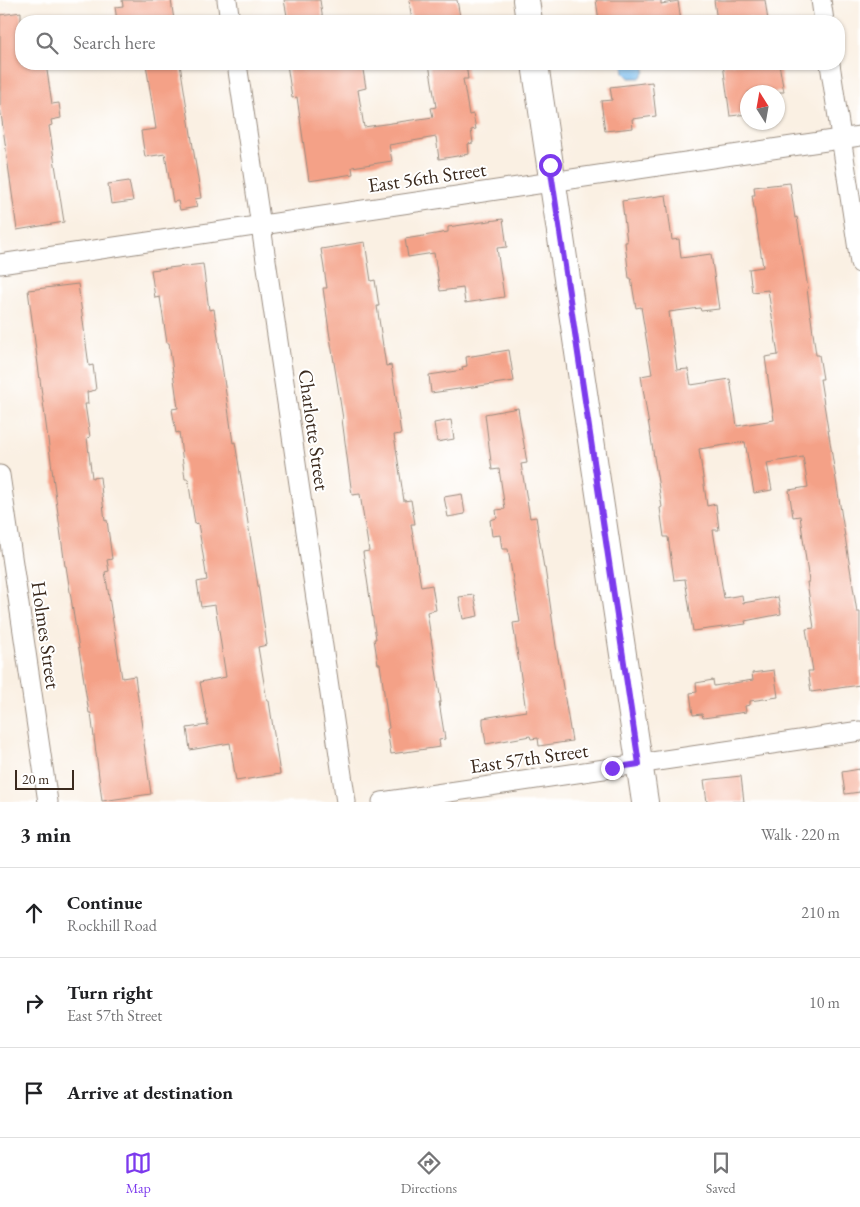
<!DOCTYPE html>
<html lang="en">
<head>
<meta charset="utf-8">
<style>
	body { margin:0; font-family:"EB Garamond",serif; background:#f6f6f6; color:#202124 }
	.compass { position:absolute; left:740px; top:85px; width:45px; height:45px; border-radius:50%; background:#fff; box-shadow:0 1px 4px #0004; rotate:349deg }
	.scale { position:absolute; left:15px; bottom:12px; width:59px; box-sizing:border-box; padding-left:5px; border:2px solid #3b2a1e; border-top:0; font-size:14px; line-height:18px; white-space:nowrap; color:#3b2a1e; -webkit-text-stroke:4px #fff; paint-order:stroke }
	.stop { position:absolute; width:15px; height:15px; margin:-11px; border:4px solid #7c3aed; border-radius:50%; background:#fff }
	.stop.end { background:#7c3aed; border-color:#fff; box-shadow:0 1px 5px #0008 }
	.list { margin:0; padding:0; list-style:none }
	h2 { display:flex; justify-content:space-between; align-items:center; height:65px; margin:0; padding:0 20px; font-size:21px }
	h2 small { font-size:16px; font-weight:400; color:#757577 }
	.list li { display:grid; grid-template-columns:32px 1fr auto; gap:15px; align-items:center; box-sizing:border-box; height:90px; padding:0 20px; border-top:1px solid #e0e0e0 }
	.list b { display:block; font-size:19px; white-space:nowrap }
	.list p { margin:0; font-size:16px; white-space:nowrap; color:#757577 }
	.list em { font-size:16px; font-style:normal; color:#757577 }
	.icon { flex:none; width:28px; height:28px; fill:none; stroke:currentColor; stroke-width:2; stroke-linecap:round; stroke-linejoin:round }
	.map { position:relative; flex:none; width:860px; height:802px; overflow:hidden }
	.search { position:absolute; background:#fff; box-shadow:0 1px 4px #0004; left:15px; right:15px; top:15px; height:55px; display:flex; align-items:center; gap:12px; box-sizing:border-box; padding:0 18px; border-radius:20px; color:#757577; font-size:19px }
	.sheet { height:335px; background:#fff }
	nav { display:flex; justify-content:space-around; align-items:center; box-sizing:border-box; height:70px; border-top:1px solid #e0e0e0; background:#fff; font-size:14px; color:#757577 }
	nav a { display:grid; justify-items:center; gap:2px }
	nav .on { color:#7c3aed }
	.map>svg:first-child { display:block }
	.water { fill:#77bbed; stroke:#597286 }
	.building { fill:#f4a187 }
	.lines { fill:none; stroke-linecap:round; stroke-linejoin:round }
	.street-casing { stroke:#9a8d80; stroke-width:21 }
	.secondary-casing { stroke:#9a8d80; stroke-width:28 }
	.street { stroke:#fff; stroke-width:19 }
	.secondary { stroke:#fff; stroke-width:26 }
	.route { stroke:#7c3aed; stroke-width:6 }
	.labels { text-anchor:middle; stroke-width:4; stroke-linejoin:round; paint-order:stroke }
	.street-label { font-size:20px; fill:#3b2a1e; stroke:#fff }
</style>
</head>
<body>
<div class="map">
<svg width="860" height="802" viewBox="0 0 860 802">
	<rect width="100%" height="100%" fill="#fff"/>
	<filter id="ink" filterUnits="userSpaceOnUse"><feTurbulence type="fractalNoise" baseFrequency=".02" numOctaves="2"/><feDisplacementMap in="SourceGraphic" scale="10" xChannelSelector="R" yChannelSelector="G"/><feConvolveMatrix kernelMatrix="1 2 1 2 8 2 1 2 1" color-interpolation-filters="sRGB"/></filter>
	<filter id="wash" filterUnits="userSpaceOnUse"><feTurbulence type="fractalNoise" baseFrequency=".0096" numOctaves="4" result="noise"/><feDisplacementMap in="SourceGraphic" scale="20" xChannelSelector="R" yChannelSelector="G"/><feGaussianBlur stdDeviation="1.12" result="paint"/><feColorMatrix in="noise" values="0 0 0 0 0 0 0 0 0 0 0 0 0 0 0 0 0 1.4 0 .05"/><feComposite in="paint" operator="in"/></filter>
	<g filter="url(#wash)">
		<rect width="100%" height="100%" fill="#faf0e3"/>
		<polygon class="water" points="623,64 645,64 645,72 640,78 629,78 624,73"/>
		<g id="blocks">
			<g class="building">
				<polygon points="122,0 171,0 174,20 117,21 115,7 123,6"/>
				<polygon points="284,0 320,0 323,21 288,21"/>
				<polygon points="409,0 457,0 460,17 452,18 452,21 412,21"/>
				<polygon points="596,0 661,0 661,4 678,1 681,21 599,21"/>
				<polygon points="714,0 765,0 768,21 752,21 752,18 717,21"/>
				<polygon points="21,12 21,64 46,64 52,104 59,103 61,118 51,120 52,125 49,126 64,222 17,230 0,106 0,15"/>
				<polygon points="146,64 180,64 201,198 195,199 197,207 180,210 178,201 173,202 165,154 145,157 141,131 156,129"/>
				<polygon points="287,64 362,64 366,88 358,90 364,127 433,117 431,108 436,107 429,64 466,64 468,79 463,79 469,115 473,114 476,129 471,130 473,143 468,144 469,154 439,159 436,137 389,145 392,161 352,167 353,174 309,181 297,97 292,98"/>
				<polygon points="723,64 779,64 784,92 748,92 748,114 730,116"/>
				<polygon points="652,82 656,116 632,119 633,128 605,131 601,101 612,100 610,87"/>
				<polygon points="129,181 133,201 111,204 108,184"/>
				<polygon points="790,183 795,218 797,217 805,268 808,289 807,289 816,355 819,355 823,379 820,379 857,612 860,612 860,685 811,692 808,671 813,671 806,629 814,628 807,582 809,582 800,516 793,517 789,490 808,487 803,457 767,463 772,490 754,493 745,442 699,449 707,506 716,504 719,530 713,530 724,598 742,595 743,603 778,597 781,614 745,621 746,624 693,631 685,579 674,580 668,537 664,537 660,508 662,507 641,376 652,374 641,307 636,308 631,278 629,278 625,242 627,242 622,201 666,195 672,240 679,239 681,258 711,254 719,309 701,311 700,308 669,312 677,370 688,369 691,385 730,379 737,426 774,420 765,357 778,355 768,290 752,292 749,269 763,267 752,195 755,195 754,187"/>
				<polygon points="503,219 507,247 497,248 504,297 465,303 463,288 440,291 434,253 408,257 405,239 448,232 448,227"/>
				<polygon points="365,242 371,281 375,280 379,306 377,306 386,366 391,365 395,390 401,434 394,435 404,501 411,500 415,524 411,524 421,587 432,585 436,610 427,612 441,702 439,702 445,739 439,740 440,747 391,754 387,729 389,728 380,664 378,664 374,639 376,639 363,552 369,551 360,494 352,495 342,419 343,419 329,331 323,288 327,288 321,249"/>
				<polygon points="203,264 209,310 214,309 233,443 235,442 260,598 267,645 258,647 267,701 269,701 280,774 236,781 230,743 190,750 187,728 208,725 200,682 226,677 215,605 201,607 197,582 207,580 198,523 195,524 188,479 185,479 179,432 176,433 172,409 178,408 169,343 167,343 160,297 155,298 151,270"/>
				<polygon points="78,284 89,366 93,365 96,390 87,392 88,404 85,404 90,437 87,438 92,478 100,477 105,521 107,520 112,559 107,560 109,571 105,572 122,678 135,676 151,794 102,801 91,713 89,713 66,566 65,566 28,290"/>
				<polygon points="509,350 514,381 431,393 429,375 463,370 462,367 467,366 466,357"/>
				<polygon points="518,408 527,463 521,464 530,518 536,517 544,568 545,568 556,646 572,741 539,746 538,738 531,739 530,736 486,744 483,724 483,718 526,711 513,623 520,622 508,549 502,549 500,535 492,536 490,520 497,518 496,510 505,509 499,469 492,470 485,414"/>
				<polygon points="451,420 454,439 437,442 434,423"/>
				<polygon points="462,494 465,514 448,517 444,497"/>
				<polygon points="474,595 478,616 463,619 459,597"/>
				<polygon points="774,670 778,697 750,701 750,705 745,706 746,712 703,718 702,714 693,715 690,693 697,692 696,683 713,680 714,686 753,680 752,673"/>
				<polygon points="860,769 860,792 845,794 842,772"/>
				<polygon points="741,776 744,802 707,802 704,780"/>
			</g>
		</g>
	</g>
	<g filter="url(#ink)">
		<use href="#blocks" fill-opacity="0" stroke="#9a8d80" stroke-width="1"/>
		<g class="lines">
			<g class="street-casing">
				<g id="street">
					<polyline points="227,0 230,21"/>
					<polyline points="821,0 824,21"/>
					<polyline points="237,64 346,802"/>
					<polyline points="830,64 860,263"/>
					<polyline points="0,264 860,136"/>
					<polyline points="0,475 48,802"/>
					<polyline points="382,802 860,731"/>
				</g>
			</g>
			<g class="secondary-casing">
				<g id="secondary">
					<polyline points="526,0 529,21"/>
					<polyline points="535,64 645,802"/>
				</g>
			</g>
			<use href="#street" class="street"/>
			<use href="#secondary" class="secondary"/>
		</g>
	</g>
	<g class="lines" filter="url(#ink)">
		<polyline class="route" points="550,165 639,764 612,768"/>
	</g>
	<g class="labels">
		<g class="street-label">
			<text transform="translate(427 177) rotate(-8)" y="7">East 56th Street</text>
			<text transform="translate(314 430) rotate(82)" y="7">Charlotte Street</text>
			<text transform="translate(46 635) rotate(82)" y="7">Holmes Street</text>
			<text transform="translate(529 758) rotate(-8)" y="7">East 57th Street</text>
		</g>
	</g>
</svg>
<svg class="compass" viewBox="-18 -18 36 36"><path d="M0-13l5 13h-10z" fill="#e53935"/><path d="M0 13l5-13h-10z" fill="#757577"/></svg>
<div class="scale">20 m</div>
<div class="stop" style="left:550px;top:165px"></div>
<div class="stop end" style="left:612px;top:768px"></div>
<div class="search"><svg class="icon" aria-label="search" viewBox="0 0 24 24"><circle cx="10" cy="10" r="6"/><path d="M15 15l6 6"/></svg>Search here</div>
</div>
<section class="sheet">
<h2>3 min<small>Walk · 220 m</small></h2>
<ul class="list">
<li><svg class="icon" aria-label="ahead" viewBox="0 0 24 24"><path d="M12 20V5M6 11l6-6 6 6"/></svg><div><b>Continue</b><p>Rockhill Road</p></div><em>210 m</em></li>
<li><svg class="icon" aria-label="right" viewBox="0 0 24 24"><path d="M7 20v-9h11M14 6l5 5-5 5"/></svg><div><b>Turn right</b><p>East 57th Street</p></div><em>10 m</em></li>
<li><svg class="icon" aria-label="arrive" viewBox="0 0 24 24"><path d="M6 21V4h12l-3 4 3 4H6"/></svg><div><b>Arrive at destination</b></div></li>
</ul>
</section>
<nav>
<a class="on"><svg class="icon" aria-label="map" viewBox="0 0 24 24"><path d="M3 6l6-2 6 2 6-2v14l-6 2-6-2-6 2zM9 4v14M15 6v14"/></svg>Map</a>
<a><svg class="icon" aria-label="directions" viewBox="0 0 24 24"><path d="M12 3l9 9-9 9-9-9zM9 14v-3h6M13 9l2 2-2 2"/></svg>Directions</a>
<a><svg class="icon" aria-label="saved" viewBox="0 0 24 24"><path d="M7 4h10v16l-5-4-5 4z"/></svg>Saved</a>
</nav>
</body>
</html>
